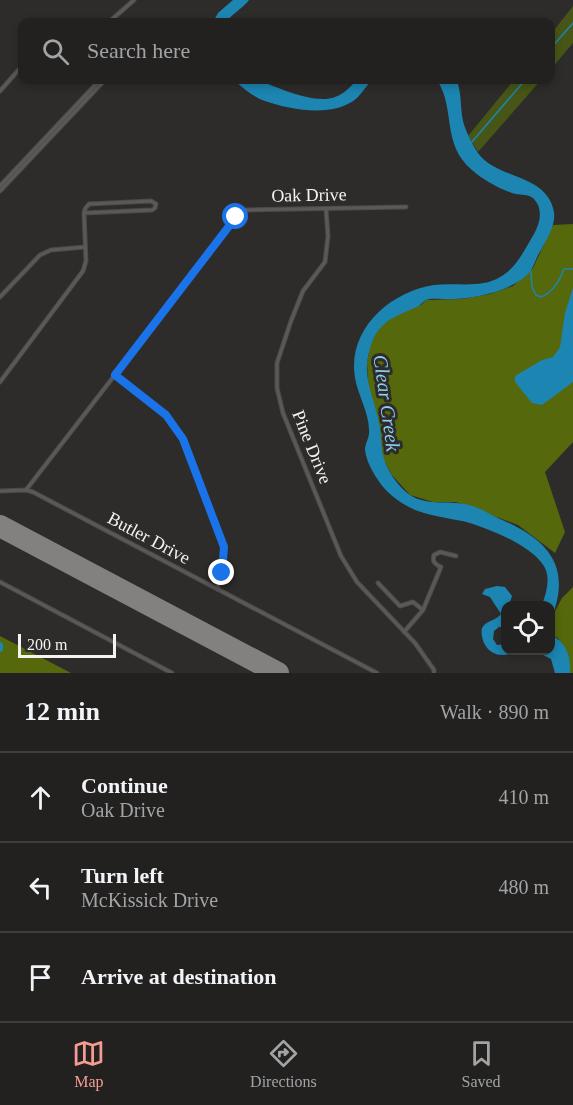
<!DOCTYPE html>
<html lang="en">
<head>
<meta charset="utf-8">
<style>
	body { margin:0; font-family:"Times New Roman",serif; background:#2a2929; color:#f1f3f6 }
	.controls { position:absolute; right:18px; bottom:18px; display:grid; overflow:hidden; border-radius:12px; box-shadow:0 3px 9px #0003 }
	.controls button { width:54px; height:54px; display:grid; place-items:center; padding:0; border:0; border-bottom:2px solid #3f3e3e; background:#222120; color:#f1f3f6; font:30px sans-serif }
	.scale { position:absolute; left:18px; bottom:15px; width:98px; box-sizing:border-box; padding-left:6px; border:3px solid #f4f3f2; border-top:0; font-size:16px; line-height:21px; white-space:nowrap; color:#f4f3f2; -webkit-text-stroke:4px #2e2c2a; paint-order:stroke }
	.stop { position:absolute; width:18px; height:18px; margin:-14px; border:4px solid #1a73e8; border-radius:50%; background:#fff }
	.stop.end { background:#1a73e8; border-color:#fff; box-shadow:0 2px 6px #0008 }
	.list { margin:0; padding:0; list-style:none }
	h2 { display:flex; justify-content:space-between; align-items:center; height:78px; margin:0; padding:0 24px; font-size:26px }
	h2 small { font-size:20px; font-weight:400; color:#a2a3a5 }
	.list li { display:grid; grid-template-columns:39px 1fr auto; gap:18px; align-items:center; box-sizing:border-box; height:90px; padding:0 24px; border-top:2px solid #3f3e3e }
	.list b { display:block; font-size:22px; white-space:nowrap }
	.list p { margin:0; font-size:20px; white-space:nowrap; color:#a2a3a5 }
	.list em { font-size:20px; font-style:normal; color:#a2a3a5 }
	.icon { flex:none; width:33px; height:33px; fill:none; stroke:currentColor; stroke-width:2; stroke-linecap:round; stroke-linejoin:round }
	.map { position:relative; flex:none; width:573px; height:673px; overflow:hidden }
	.search { position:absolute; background:#222120; box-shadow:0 3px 9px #0003; left:18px; right:18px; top:18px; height:66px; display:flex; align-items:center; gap:15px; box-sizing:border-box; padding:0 21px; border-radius:12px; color:#a2a3a5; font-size:22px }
	.sheet { height:348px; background:#222120 }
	nav { display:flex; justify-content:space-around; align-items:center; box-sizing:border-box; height:84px; border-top:2px solid #3f3e3e; background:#222120; font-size:16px; color:#a2a3a5 }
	nav a { display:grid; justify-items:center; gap:3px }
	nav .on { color:#f59c92 }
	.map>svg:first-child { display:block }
	.green { fill:#475616 }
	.forest { fill:#55680c }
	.water { fill:#1c85b2 }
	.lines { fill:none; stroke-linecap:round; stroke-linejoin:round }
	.stream { stroke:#1c85b2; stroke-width:1.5 }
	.river { stroke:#1c85b2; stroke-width:6 }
	.runway { stroke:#828180; stroke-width:22 }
	.street-casing { stroke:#4b4a49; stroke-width:5 }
	.street { stroke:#5b5957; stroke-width:3 }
	.route { stroke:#1a73e8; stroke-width:8 }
	.labels { text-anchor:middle; stroke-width:6; stroke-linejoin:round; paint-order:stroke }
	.street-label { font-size:18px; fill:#f4f3f2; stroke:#2e2c2a }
	.water-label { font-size:20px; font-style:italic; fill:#8bcff3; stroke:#2e2c2a }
</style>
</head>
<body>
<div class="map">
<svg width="573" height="673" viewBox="0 0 573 673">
	<rect width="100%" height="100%" fill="#2e2c2a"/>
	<g class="green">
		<polygon points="573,6 573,43 551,69 551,34"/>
		<polygon points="514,80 541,80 478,152 468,136"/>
	</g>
	<g class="forest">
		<polygon points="573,224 573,442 545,472 565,532 555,553 518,525 456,502 433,502 410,495 391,474 383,459 380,436 368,387 367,363 370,346 378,328 399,313 421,305 426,300 462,299 490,294 513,286 533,268 553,225"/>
		<polygon points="573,587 573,673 570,673 570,668 558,638 551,635 551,619 562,598"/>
		<polygon points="0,636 71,673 0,673"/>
	</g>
	<g class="water">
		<path d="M233,0H249C242,9 233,13 226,22H213L218,13Z"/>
		<path d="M234,80C241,79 251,78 258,80C277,87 314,105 335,97C344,94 351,86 357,80H372C367,85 362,93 357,98C334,118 291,110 265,101C253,97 243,88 234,80Z"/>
		<path d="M437,80H455L457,81C462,95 460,107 463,121C466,132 472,144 478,153C497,180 547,173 554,212C556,225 547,239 541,250C536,257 534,268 528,274C511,291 477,298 453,299C445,300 433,297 426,300C423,302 421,304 419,306C390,319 375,322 368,357C363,380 375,400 379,423C381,431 381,441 382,450C384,466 396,485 410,495C428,507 452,499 472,506C482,509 491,515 500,519C547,539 573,566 551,619L550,606L542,605C545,596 549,585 547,574C543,549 484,526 462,521C447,518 432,516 418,511C406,507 392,497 384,488C376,478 365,461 365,448C366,442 370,436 369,430C369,413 358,395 355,378C347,330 389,292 434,285C455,282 481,289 500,277C516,268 522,254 531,239C537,229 543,217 538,205C537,203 535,200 533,198C527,194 522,195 516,194C501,190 483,180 472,170C441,144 456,109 437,80Z"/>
		<polygon points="573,288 573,382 542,405 532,403 515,382 515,376 542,360 553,357 560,347 565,313"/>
		<path d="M497,586L505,587L512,596L509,605L506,606L505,627H499L494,631L493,639L497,645L505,644L506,650L522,651C507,656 492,659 484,643C482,638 481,633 482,628C486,620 496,621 501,614L490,597L482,594L485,589Z"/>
		<path d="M551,635C566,642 571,656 570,673H555L551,659L535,651L550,650Z"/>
	</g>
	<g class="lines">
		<g class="stream">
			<polyline points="550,49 573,23"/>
			<polyline points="471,143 525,80"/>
			<path d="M531,271L532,287L536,295L541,297C553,292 560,280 564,269H573"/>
		</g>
		<polyline class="river" points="0,645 0,649"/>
		<polyline class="runway" points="0,526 278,673"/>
		<g class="street-casing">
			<g id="street">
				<polyline points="109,22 134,0"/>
				<polyline points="0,91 22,66"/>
				<polyline points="0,186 99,81 103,80"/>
				<polyline points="0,191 102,83 103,80"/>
				<polyline points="326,209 328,236 325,262 303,291 291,321 277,363 277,388 283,413 341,556 357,582 415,643 434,670 434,673"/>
				<polyline points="0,297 40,255 51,250 85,247"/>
				<polyline points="115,375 166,415 174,425 183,439 224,547 224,563 217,589"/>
				<polyline points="0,382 83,271 86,261 84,213 85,209 89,204 151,201 156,204 155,208 152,210 84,213"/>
				<polyline points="26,490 240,213 246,210 406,207"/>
				<polyline points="0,491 26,490 33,492 377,673"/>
				<polyline points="0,582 172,673"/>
				<polyline points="378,583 400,606 413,602 423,610"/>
				<path d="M404,632L423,610L441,567C435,564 432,562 434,555L440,552L456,556"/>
			</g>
		</g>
		<use href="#street" class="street"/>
	</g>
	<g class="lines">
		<polyline class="route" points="222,573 224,547 183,439 166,415 115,375 236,217"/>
	</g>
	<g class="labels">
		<g class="street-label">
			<text transform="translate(309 195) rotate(-1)" y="6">Oak Drive</text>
			<text transform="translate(312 447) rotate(68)" y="6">Pine Drive</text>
			<text transform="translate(149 538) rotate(28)" y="6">Butler Drive</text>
		</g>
		<g class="water-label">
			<text transform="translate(387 403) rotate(82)" y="7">Clear Creek</text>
		</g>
	</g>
</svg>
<div class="controls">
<button><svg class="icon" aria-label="locate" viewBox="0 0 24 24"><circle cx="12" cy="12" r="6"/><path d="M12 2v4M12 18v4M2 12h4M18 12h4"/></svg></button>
</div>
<div class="scale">200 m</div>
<div class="stop" style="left:236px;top:217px"></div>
<div class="stop end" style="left:222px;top:573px"></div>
<div class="search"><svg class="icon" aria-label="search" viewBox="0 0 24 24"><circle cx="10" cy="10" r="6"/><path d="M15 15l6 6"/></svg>Search here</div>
</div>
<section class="sheet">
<h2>12 min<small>Walk · 890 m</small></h2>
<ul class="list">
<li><svg class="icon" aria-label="ahead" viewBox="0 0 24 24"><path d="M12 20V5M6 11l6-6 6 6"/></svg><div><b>Continue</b><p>Oak Drive</p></div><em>410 m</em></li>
<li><svg class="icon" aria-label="left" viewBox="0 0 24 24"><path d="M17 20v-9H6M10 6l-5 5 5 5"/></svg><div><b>Turn left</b><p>McKissick Drive</p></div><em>480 m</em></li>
<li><svg class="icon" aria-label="arrive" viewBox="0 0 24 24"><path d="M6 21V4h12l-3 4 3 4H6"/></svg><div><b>Arrive at destination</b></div></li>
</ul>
</section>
<nav>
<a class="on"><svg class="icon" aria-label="map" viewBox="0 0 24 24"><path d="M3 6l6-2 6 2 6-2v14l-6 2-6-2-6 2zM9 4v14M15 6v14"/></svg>Map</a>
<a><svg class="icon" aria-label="directions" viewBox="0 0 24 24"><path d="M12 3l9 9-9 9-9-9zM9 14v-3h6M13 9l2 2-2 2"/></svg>Directions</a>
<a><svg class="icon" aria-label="saved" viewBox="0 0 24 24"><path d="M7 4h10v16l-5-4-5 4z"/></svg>Saved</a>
</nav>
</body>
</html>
